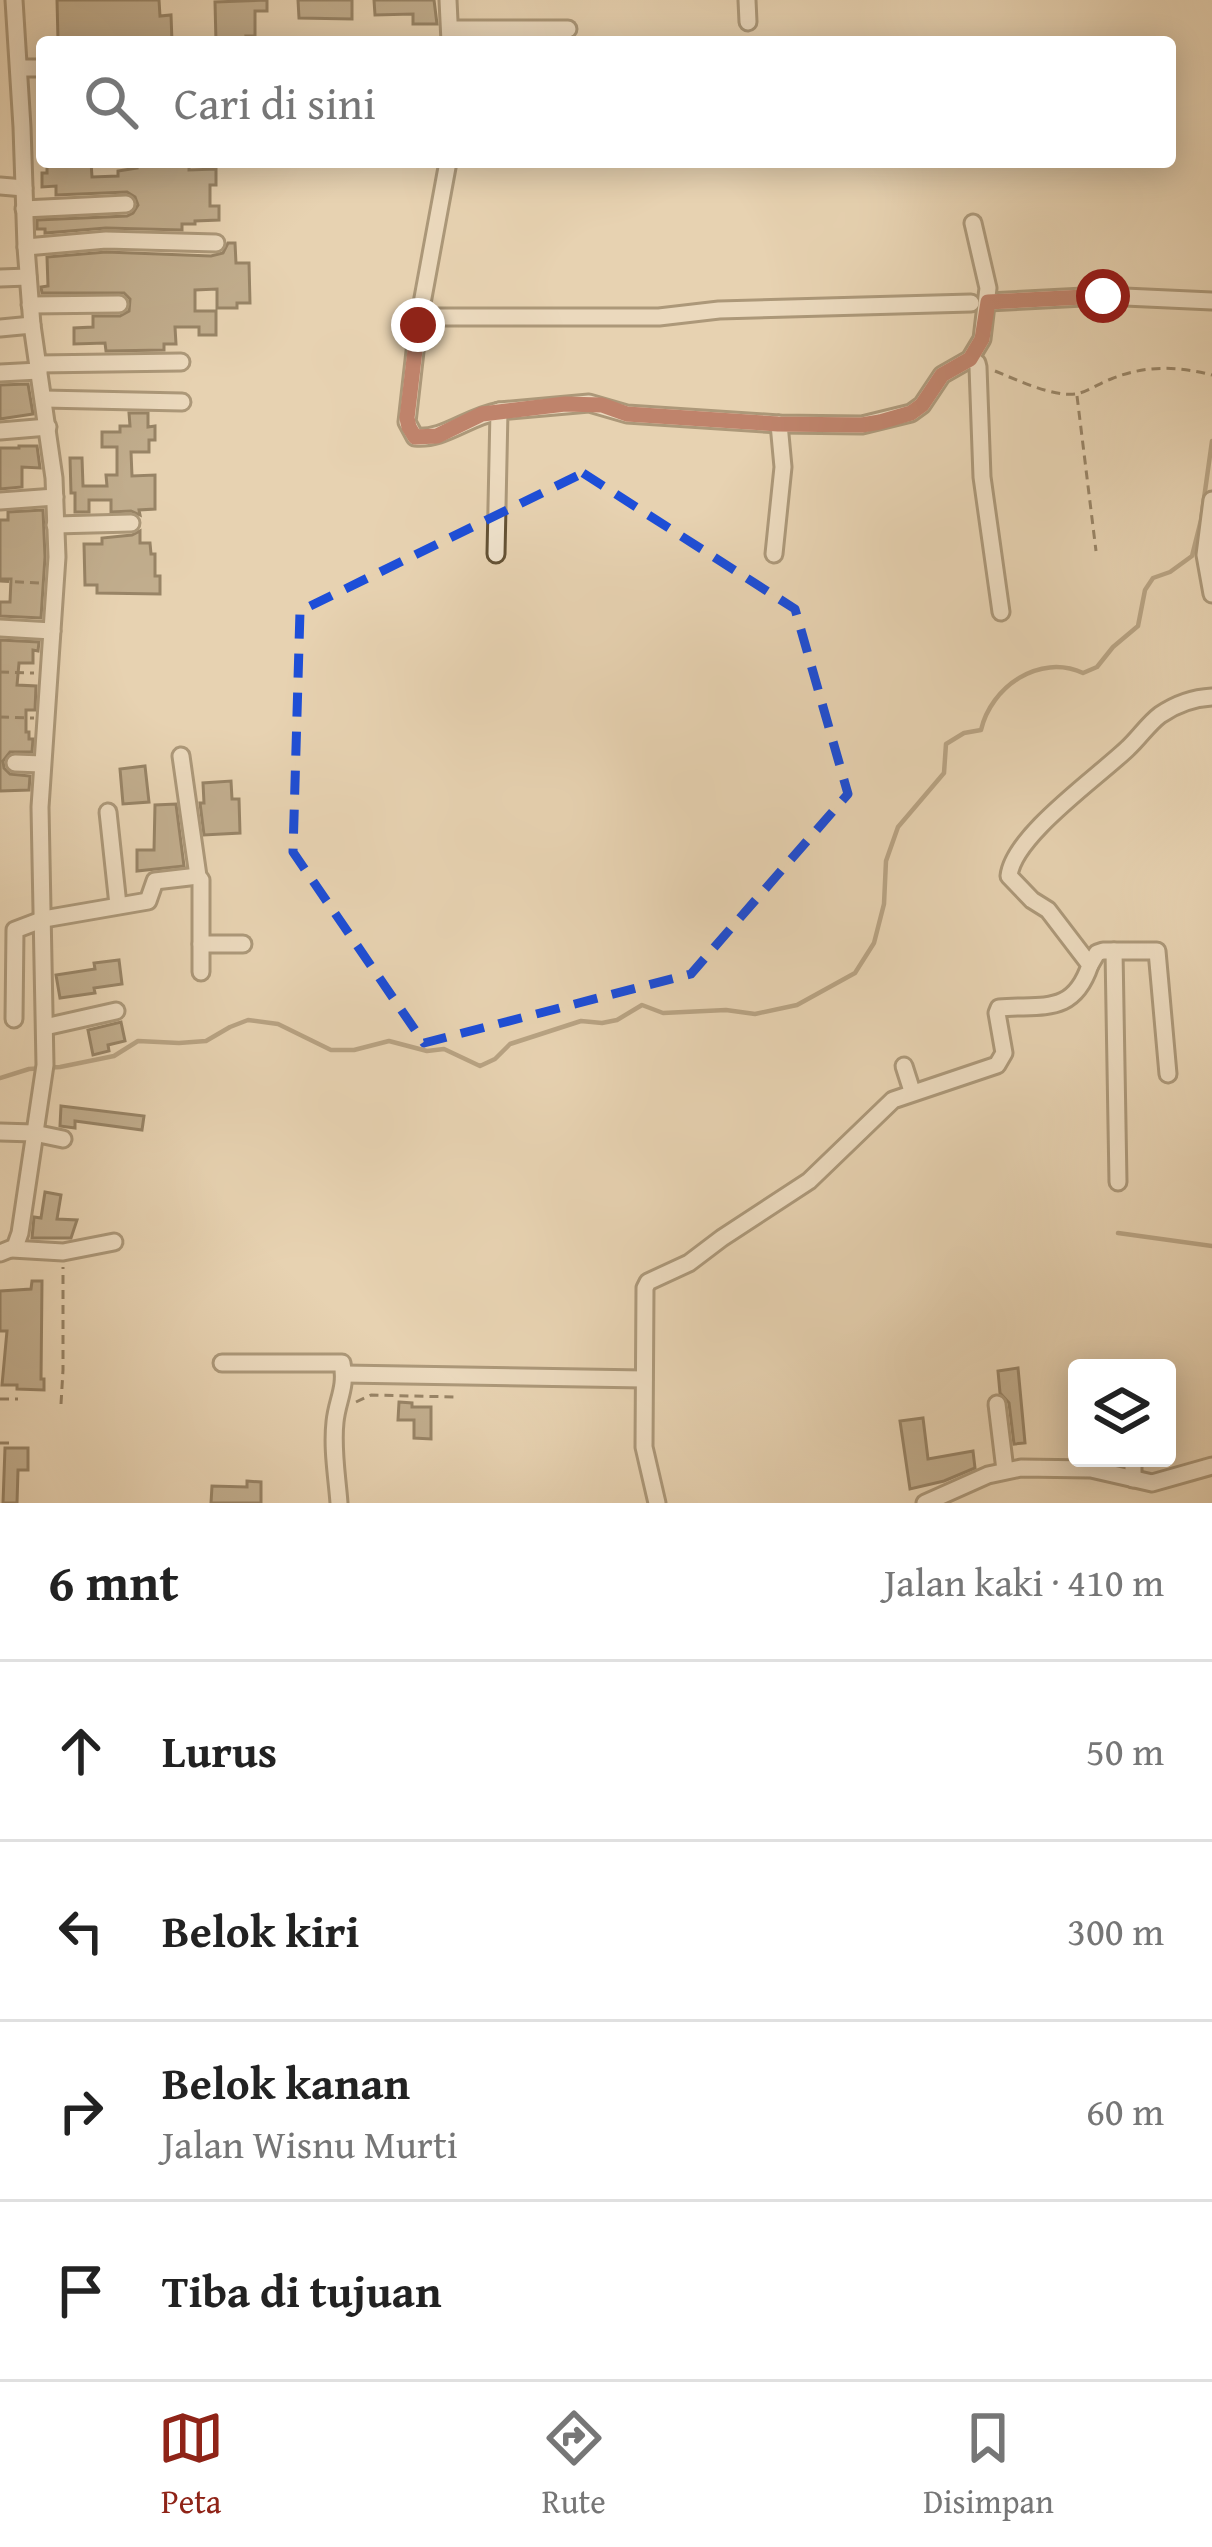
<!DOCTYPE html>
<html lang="id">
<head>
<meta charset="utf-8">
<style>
	body { margin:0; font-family:"Gentium Book Plus",serif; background:#f6f6f6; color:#222 }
	.controls { position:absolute; right:36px; bottom:36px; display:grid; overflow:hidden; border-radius:12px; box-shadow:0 6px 30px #0003 }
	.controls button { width:108px; height:108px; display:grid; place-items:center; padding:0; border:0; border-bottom:3px solid #e0e0e0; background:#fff; color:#222; font:60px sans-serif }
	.stop { position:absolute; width:36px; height:36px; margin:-27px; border:9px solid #8f2418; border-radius:50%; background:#fff }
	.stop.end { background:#8f2418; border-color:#fff; box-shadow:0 3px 12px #0008 }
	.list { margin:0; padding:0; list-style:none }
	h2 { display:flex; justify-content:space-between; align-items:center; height:156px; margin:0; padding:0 48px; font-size:51px }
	h2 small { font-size:39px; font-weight:400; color:#767676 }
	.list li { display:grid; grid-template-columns:78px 1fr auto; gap:36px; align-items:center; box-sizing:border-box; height:180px; padding:0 48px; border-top:3px solid #e0e0e0 }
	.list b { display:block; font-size:45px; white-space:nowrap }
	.list p { margin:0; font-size:39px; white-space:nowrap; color:#767676 }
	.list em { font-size:39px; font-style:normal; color:#767676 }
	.icon { flex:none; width:66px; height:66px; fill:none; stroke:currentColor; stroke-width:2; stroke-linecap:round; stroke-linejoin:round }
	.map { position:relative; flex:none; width:1212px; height:1503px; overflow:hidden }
	.search { position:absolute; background:#fff; box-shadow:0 6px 30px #0003; left:36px; right:36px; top:36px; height:132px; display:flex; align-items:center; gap:30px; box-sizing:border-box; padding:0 42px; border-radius:12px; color:#767676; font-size:45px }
	.sheet { height:876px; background:#fff }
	nav { display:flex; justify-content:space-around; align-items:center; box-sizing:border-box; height:168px; border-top:3px solid #e0e0e0; background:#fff; font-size:33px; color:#767676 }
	nav a { display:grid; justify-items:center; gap:6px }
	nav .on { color:#8f2418 }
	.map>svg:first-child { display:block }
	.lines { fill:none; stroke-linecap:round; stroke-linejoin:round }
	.stream { stroke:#7e6b4d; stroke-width:4.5 }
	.building { fill:#938062; stroke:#38270c; stroke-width:3 }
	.minor-casing { stroke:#645235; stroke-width:21 }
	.path { stroke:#38270c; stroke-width:3; stroke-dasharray:9 6; stroke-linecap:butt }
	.minor { stroke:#efe2cc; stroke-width:15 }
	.route { stroke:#8f2418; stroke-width:15 }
	.marked { fill:none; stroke:#1d4ed8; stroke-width:9; stroke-dasharray:24 15; stroke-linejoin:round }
</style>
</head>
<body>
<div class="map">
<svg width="1212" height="1503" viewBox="0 0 1212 1503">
	<rect width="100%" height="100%" fill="#e7d2b1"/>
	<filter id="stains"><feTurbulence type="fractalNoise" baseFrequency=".00167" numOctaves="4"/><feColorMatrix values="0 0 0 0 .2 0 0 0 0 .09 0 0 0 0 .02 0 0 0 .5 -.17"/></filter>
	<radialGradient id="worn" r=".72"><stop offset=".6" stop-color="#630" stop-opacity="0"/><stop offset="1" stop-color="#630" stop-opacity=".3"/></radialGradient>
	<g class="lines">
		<g class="stream">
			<path d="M0,1078L29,1069L60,1067L114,1056L138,1041L179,1043L206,1041L230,1027L248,1020L278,1024L331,1050H354L389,1041L427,1051L444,1049L480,1066L495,1059L510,1044L581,1021L602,1023L617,1020L642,1005L663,1013L726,1010L755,1014L797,1005L855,973L874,943L884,904L886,861L898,827L944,773L946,744L964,733L981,730C991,687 1039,653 1083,673L1097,667L1113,647L1138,626L1145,590L1153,578L1170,572L1192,556L1201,520L1212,441"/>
			<polyline points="1118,1233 1212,1246"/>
		</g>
	</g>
	<g class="building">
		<polygon points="57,0 159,0 160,16 171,15 172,42 126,42 126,39 95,40 95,42 58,40"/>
		<polygon points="267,0 267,11 255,11 255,36 246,36 247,42 216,42 215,2"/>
		<polygon points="298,0 352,0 352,19 299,18"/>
		<polygon points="374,0 434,0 437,24 413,24 413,14 375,15"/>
		<polygon points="47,162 91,162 92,177 118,176 118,171 137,168 136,162 189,163 189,170 216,169 216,185 210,185 210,206 219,206 219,220 195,221 195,224 182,224 182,230 106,228 45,233 45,229 37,229 37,220 127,216 133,213 138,205 135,197 127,192 56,195 56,186 42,187 42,173 47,173"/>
		<polygon points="228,243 235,243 236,263 249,263 250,303 237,303 237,308 217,308 217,289 195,290 195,311 216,311 216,335 199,335 199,327 175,327 176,344 164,344 164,350 106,351 105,343 74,344 74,328 93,327 93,316 120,316 129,311 130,299 124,293 42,293 41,287 48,286 47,257 106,252 211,256 223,253"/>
		<polygon points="28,384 33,414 0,419 0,385"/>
		<polygon points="129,413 148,413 148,427 155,426 155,440 149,440 149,452 131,452 132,476 155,475 155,509 139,510 140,515 131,511 111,512 111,500 89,500 89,512 75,512 75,493 71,493 70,458 82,458 83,486 107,486 106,475 117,475 117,447 102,447 102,432 120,432 120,426 130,426"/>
		<polygon points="19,446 37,446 40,468 22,467 22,487 0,489 0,448 19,448"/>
		<polygon points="43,510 45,557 41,618 0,616 0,602 10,602 11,579 0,579 0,520 8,520 8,512"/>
		<polygon points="140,531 140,543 150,543 151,554 155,554 155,576 160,576 160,594 97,593 97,585 85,585 84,544 102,544 102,538 132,535"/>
		<polygon points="0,640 39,642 38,651 33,650 33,663 19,663 17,685 36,686 35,710 26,710 26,732 29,732 29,739 33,739 32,752 10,752 3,761 4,768 10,774 30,776 29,790 0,791"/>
		<polygon points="145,766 149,802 123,804 120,769"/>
		<polygon points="231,781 232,799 239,799 240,833 204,835 200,803 204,803 203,783"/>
		<polygon points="176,804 184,866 137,871 137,850 154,850 155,805"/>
		<polygon points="119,960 122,984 94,988 95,993 60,998 56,975 95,969 94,963"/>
		<polygon points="121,1022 125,1041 108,1045 109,1051 93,1055 88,1030"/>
		<polygon points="61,1106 144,1116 142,1130 75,1121 75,1128 60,1126"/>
		<polygon points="45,1192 61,1195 57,1219 77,1220 71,1238 32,1238 34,1217 41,1218"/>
		<polygon points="32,1281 42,1281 41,1379 44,1379 44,1390 17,1389 17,1385 2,1385 7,1331 0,1331 0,1291 31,1289"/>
		<polygon points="1018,1368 1025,1443 1014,1444 1009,1403 1000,1393 998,1371"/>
		<polygon points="399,1402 412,1403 412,1407 431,1407 431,1439 414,1438 414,1420 398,1420"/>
		<polygon points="923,1418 928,1459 973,1451 975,1468 944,1481 910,1489 900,1421"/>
		<polygon points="5,1448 28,1448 28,1470 18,1470 17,1503 3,1503"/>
		<polygon points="247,1481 261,1482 261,1503 211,1503 212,1486 247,1487"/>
	</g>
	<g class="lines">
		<g class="minor-casing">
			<g id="minor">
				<polyline points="448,0 450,42"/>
				<polyline points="747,0 748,22"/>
				<polyline points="450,29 568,29"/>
				<polyline points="19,68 42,68"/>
				<path d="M448,162L418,325L407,422L415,437C444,440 467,417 499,411"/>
				<polyline points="0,186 24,188"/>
				<polyline points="24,209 126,204"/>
				<polyline points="26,247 106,240 216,243"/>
				<polyline points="0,278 28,277"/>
				<polyline points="988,302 1103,296 1212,301"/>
				<polyline points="30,305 119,304"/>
				<polyline points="420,317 659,317 719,310 971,303"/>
				<polyline points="0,328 32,325"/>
				<polyline points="970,359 977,363 978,367 982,477 1001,612"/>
				<polyline points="38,364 181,362"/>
				<polyline points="0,373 39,371"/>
				<polyline points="44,399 182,402"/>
				<polyline points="0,431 48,427"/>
				<polyline points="1212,500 1205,555 1212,594"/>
				<polyline points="0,501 55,497"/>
				<polyline points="55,525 131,523"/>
				<polyline points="496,554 499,411 589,403 627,414 779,424 862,425 911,413 922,405 942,375 970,359 982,339 988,288 973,223"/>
				<polyline points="774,554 783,467 779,424"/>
				<polyline points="0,628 52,631"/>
				<polyline points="181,756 198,876 201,880 201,972"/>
				<polyline points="15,763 42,764"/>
				<polyline points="108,812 118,905"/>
				<polyline points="201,944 243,944"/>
				<polyline points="1114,951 1118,1182"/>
				<polyline points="1090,965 1097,953 1103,951 1157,951 1168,1074"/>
				<polyline points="14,1019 15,930 44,919 148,901 155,881 198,876"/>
				<polyline points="45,1027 116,1011"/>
				<polyline points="904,1066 912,1091"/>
				<polyline points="0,1132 34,1133 63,1139"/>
				<polyline points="12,1249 63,1252 114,1242"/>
				<polyline points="0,1253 15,1247 20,1233 45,1065 40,807 57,557 54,478 32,325 26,247 22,127 14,0"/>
				<path d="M222,1363H342C347,1388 337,1400 335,1422C332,1449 337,1476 339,1503"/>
				<polyline points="344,1374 644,1379"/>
				<polyline points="997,1404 1005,1470"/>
				<polyline points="1133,1479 1133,1458"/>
				<path d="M657,1503L644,1447L645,1288L648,1282L689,1263L722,1238L809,1181L893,1100L997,1065L1004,1053L997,1013L999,1008C1042,1004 1073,1016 1090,965L1048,910L1032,900L1009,876C1013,836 1098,777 1128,748C1139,738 1148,724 1160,715C1176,704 1193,698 1212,697"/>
				<polyline points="925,1503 988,1475 1021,1468 1091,1469 1152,1483 1212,1466"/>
			</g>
		</g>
		<g class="path">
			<path d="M995,371C1017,380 1053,397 1076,394C1087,392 1100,383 1111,379C1145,365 1177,366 1212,375"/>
			<polyline points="1077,396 1096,551"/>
			<polyline points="0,581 40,583"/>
			<polyline points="0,672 34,673"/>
			<polyline points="0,717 34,718"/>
			<polyline points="0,1399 18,1399"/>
			<polyline points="356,1402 371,1395 455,1397"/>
			<polyline points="61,1404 63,1370 63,1267"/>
			<polyline points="0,1443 10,1443"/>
		</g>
		<use href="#minor" class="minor"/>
	</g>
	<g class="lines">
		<polyline class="route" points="418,325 407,418 409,427 415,437 437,436 482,414 565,404 602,405 627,414 778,424 862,425 880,422 911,413 922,405 942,375 970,359 982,339 988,302 1103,296"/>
	</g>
	<path d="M0 0H1212V1503H0ZM583,473L795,609L848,794L691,974L424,1043L293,852L300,611Z" fill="#e7d2b1" fill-opacity=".55" fill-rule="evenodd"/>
	<path class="marked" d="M583,473L795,609L848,794L691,974L424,1043L293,852L300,611Z"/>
	<rect width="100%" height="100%" filter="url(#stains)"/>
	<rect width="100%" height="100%" fill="url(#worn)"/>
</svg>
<div class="controls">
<button><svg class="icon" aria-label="layers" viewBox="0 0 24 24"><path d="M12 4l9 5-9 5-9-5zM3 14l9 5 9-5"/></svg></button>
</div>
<div class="stop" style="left:1103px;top:296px"></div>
<div class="stop end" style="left:418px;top:325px"></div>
<div class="search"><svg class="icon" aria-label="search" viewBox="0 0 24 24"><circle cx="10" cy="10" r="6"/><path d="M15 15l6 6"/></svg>Cari di sini</div>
</div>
<section class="sheet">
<h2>6 mnt<small>Jalan kaki · 410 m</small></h2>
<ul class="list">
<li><svg class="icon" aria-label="ahead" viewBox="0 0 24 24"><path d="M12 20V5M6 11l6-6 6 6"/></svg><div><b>Lurus</b></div><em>50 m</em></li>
<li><svg class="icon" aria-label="left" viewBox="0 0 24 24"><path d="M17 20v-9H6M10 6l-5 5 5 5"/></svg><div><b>Belok kiri</b></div><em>300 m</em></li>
<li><svg class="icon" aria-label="right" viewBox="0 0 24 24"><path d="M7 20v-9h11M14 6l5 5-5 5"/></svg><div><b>Belok kanan</b><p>Jalan Wisnu Murti</p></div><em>60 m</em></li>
<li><svg class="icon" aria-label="arrive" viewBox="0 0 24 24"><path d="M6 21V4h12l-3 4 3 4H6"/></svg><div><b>Tiba di tujuan</b></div></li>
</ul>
</section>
<nav>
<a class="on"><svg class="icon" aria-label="map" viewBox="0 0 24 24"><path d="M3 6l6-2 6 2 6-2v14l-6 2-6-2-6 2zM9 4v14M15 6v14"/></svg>Peta</a>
<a><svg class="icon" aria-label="directions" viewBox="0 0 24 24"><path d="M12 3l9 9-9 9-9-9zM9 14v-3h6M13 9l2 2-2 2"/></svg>Rute</a>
<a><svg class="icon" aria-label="saved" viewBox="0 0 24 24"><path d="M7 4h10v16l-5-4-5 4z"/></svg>Disimpan</a>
</nav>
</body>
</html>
